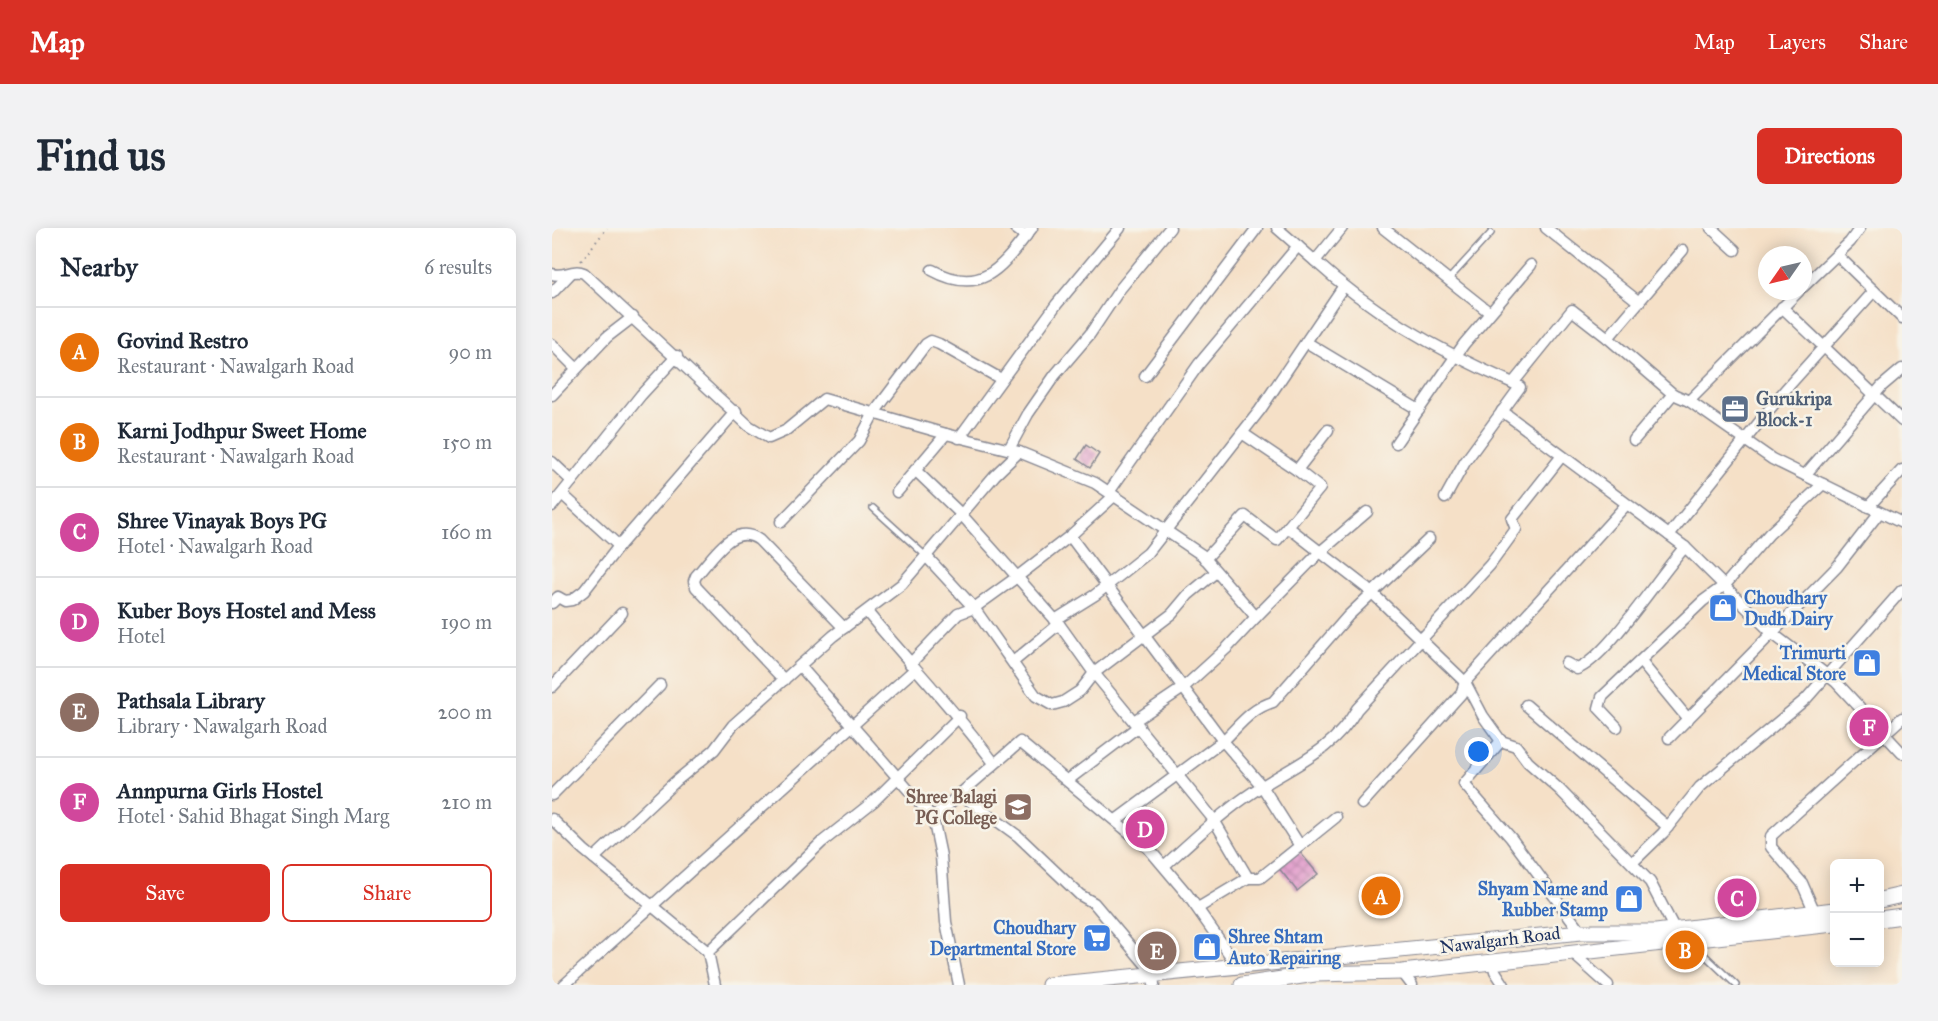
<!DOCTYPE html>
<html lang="en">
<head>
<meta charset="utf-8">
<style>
	body { margin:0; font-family:"IM FELL Great Primer",serif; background:#f2f2f3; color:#1f2937 }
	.controls { position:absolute; right:18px; bottom:18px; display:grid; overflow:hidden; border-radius:9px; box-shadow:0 3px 15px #0003 }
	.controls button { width:54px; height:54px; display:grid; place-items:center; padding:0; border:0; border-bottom:2px solid #e0e1e3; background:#fff; color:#1f2937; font:30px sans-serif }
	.compass { position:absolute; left:1206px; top:18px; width:54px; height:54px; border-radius:50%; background:#fff; box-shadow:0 3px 15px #0003; rotate:236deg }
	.you { position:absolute; left:927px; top:524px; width:21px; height:21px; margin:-15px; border:4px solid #fff; border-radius:50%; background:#1a73e8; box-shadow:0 0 0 9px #1a73e833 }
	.badge { display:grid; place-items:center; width:39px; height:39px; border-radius:50%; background:#d93025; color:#fff; font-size:20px; font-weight:700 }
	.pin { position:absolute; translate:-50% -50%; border:3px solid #fff; box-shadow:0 2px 6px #0006 }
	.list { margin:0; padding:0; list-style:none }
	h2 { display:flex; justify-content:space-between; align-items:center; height:78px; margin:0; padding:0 24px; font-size:26px }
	h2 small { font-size:20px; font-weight:400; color:#747a83 }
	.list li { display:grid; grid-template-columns:39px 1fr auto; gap:18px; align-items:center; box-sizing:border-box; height:90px; padding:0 24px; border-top:2px solid #e0e1e3 }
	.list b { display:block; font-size:22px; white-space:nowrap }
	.list p { margin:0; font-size:20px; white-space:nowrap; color:#747a83 }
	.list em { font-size:20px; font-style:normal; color:#747a83 }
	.actions { display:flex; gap:12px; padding:18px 24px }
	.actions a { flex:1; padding:14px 0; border:2px solid #d93025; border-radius:9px; text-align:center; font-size:21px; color:#d93025 }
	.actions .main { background:#d93025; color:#fff }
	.map { position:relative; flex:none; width:1350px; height:757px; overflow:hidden; border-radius:9px }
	header { display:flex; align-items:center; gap:36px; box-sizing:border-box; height:84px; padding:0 30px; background:#d93025; color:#fff }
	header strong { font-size:28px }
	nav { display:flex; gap:33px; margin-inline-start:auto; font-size:21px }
	.intro { display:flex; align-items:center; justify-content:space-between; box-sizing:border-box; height:144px; padding:0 36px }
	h1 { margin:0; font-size:42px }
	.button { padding:15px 27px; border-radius:9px; background:#d93025; color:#fff; font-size:21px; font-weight:700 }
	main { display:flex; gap:36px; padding:0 36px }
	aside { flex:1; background:#fff; border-radius:9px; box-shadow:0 3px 15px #0003 }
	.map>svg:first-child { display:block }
	.building { fill:url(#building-cross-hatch) }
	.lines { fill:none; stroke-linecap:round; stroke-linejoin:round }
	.lane-casing { stroke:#888892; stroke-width:8 }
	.street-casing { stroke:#888892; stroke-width:13 }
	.secondary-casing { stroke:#888892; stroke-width:17 }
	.path { stroke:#888892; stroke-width:2; stroke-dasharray:1.5 4.5; stroke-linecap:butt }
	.lane { stroke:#fff; stroke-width:5 }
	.street { stroke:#fff; stroke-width:10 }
	.secondary { stroke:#fff; stroke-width:15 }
	.labels { text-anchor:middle; stroke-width:5; stroke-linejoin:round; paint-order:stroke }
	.service-label { font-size:18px; font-weight:bold; fill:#4e5e75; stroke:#f7f3e8; text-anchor:start }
	.shop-label { font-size:18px; font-weight:bold; fill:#366cbe; stroke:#f7f3e8; text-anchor:end }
	.education-label { font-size:18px; font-weight:bold; fill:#785e54; stroke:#f7f3e8; text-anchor:end }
	.street-label { font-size:18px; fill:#1b2f5e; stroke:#f7f3e8 }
</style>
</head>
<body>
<header>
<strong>Map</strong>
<nav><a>Map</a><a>Layers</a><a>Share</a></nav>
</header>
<div class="intro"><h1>Find us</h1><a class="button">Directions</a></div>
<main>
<aside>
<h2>Nearby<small>6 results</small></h2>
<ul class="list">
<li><span class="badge" style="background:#e8710a">A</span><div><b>Govind Restro</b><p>Restaurant · Nawalgarh Road</p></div><em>90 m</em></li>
<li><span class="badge" style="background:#e8710a">B</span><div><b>Karni Jodhpur Sweet Home</b><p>Restaurant · Nawalgarh Road</p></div><em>150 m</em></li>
<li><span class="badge" style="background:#d1479c">C</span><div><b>Shree Vinayak Boys PG</b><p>Hotel · Nawalgarh Road</p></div><em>160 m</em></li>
<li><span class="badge" style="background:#d1479c">D</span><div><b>Kuber Boys Hostel and Mess</b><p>Hotel</p></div><em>190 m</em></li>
<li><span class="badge" style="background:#8d6e63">E</span><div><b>Pathsala Library</b><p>Library · Nawalgarh Road</p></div><em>200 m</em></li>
<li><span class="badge" style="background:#d1479c">F</span><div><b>Annpurna Girls Hostel</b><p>Hotel · Sahid Bhagat Singh Marg</p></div><em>210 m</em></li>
</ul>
<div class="actions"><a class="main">Save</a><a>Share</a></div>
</aside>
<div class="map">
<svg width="1350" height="757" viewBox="0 0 1350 757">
	<defs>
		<pattern id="building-cross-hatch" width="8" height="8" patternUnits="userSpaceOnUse" patternTransform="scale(1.5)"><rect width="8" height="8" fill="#e197ca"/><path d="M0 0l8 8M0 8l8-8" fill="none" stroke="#b67ca7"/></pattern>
	</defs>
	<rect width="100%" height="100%" fill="#f7f3e8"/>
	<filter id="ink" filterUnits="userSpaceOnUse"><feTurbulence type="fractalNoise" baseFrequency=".0167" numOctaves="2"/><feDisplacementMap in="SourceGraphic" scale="12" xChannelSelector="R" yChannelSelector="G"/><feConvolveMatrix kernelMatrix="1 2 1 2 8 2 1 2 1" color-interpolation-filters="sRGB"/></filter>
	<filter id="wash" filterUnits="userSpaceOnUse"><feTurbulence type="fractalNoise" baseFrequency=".008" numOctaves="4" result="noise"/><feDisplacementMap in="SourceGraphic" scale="24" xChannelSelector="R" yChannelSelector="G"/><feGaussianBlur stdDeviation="1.35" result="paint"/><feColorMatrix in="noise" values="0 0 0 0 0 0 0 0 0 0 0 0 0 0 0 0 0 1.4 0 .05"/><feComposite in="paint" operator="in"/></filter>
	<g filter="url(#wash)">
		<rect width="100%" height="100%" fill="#f5e0c7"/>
		<g id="blocks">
			<g class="building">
				<polygon points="534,217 547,226 538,240 525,231"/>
				<polygon points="746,622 766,646 745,663 726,639"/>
			</g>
		</g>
	</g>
	<g filter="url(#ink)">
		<use href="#blocks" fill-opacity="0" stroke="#888892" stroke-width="1.5"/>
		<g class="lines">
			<g class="lane-casing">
				<g id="lane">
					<polyline points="896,52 939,5"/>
					<polyline points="321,280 374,328"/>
					<polyline points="1140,715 1184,757"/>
				</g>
			</g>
			<g class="street-casing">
				<g id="street">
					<polyline points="463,0 474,8"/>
					<polyline points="725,0 763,33"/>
					<path d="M790,0L763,33C821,86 889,124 961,155L1020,82L1056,110L1131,22"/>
					<polyline points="831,0 937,84"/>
					<polyline points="994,0 1087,74"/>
					<polyline points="1159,0 1183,22"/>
					<polyline points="1285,27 1350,90"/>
					<path d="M380,42C431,70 451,37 480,0"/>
					<path d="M0,46C12,50 20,40 32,45L197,198L217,210L233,203L272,171L394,206L467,224L543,255L650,327L704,389L767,325L815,284"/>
					<polyline points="1251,59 1298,14 1308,0"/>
					<polyline points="0,65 18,46"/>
					<polyline points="1230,79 1350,193"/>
					<polyline points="1056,110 1121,166 1137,173 1247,63"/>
					<polyline points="754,114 867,182"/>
					<polyline points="0,116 24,140"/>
					<polyline points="593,148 705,0"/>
					<polyline points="0,167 55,109 81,89"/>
					<polyline points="1137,173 1220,231 1350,295"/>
					<polyline points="950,183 1133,319"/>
					<polyline points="690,205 745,242"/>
					<polyline points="407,210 504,77 568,0"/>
					<polyline points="1082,212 1121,166"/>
					<polyline points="844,215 912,116 979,37"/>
					<polyline points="457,221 476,186 503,147 538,106 568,61 618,0"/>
					<polyline points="0,234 20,253"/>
					<polyline points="363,242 409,286 507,396 542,445 662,592 696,650"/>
					<polyline points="1253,247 1330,158 1350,141"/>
					<polyline points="345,264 394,206"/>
					<polyline points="557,264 647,136 746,18"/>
					<polyline points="10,266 67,318"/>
					<polyline points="893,270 913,234 968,159 961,155"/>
					<polyline points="0,278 89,167 125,128"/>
					<polyline points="1316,279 1350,242"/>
					<polyline points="229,294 307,213 322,185 374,116 379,113 387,116 449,151"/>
					<polyline points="736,299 768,260 745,242 776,202"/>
					<polyline points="1117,307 1233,162 1322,63"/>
					<polyline points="518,308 671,513 710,558 748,618"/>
					<polyline points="374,328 422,380 484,468 500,477 511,474 528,463 542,445 620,386 636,367 664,344"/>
					<polyline points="653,331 693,288 725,312 736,299 816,361 913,454 931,488 949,513"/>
					<polyline points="0,375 6,369 13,373 20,372 32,363 67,318 184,183"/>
					<path d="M315,384C357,435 403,482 442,535"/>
					<polyline points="503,392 543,367 596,325 708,182 791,59"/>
					<polyline points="461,434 507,396"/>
					<polyline points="1089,434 1136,491"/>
					<path d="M1014,435L1025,441C1055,430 1107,347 1133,319L1221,406L1284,454L1350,525"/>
					<polyline points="358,436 406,386 422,380 465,349 518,308 562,268"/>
					<polyline points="248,438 381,590 408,566 466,608 528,667 542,675 601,745 602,757"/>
					<path d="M232,452L144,359L142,353L144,348C161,330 181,293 207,312L292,400"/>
					<polyline points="0,459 70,385"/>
					<polyline points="974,477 1116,599"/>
					<polyline points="582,493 631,460 675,420 704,389"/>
					<polyline points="1065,499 1047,480 1050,469 1151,373 1173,357 1217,306 1271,256"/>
					<polyline points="1117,510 1285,339 1327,285"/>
					<polyline points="516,552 587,498"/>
					<polyline points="408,566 468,514 597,621 635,666 685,737"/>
					<polyline points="0,567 108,457"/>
					<polyline points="810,576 909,466 913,454 1074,277"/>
					<polyline points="381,590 389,628 394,694 407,757"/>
					<polyline points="0,591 32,622 156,724"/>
					<path d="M564,592L671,513C687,498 698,481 721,474L796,388L877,311"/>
					<polyline points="42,630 124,553 162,522 181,497 281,408 350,356 443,247 467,224"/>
					<polyline points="1080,635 1111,605 1148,559 1254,471 1350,362"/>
					<path d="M612,638C641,612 669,585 701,564C741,537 780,525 805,481L938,337L964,301L960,291L1009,229"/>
					<polyline points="646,680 696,650 708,650 784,589"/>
					<polyline points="1264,687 1250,655 1219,619 1219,608 1350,490"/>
					<polyline points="1029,704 959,610 912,556 949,513 964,518 976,534 1007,561 1098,654 1123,702"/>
					<polyline points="1019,724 1056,757"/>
					<polyline points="940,732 943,743 952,757"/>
					<polyline points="850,744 860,757"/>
					<polyline points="12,757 363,441"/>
					<polyline points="163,757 156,724 270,614 322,573 408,488"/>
				</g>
			</g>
			<g class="secondary-casing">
				<g id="secondary">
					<polyline points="1328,672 1350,667"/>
					<polyline points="1328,691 1350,688"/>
					<polyline points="497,757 1029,704 1104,704 1282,682"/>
					<polyline points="690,757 763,746 850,744 1282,696"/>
				</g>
			</g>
			<polyline class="path" points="29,33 55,0"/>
			<use href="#lane" class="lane"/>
			<use href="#street" class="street"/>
			<use href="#secondary" class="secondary"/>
		</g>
	</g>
	<defs>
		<g id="office-square" transform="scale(1.5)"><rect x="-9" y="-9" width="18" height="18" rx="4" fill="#5c6f8a" stroke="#f7f3e8"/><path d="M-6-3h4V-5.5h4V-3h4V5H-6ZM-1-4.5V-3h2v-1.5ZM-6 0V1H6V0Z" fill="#fff"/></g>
		<g id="shop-square" transform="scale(1.5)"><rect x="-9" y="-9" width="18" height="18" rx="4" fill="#3f7fe0" stroke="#f7f3e8"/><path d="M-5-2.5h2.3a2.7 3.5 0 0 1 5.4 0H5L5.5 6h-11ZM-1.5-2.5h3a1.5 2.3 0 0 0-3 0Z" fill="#fff"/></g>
		<g id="university-square" transform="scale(1.5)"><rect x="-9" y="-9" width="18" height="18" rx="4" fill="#8d6e63" stroke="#f7f3e8"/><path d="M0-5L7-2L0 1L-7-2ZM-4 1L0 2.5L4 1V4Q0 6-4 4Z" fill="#fff"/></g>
		<g id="supermarket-square" transform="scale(1.5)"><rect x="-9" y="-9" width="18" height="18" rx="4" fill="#3f7fe0" stroke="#f7f3e8"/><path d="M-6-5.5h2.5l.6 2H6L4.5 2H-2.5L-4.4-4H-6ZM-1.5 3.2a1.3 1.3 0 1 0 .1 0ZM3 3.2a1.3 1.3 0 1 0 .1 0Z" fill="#fff"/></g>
	</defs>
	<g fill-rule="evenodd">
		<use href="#office-square" x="1183" y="181"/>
		<use href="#shop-square" x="1171" y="380"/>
		<use href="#shop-square" x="1315" y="435"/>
		<use href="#university-square" x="466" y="579"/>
		<use href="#shop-square" x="1077" y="671"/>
		<use href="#supermarket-square" x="545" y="710"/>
		<use href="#shop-square" x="655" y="719"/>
	</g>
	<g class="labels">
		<g class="service-label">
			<text x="1204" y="177">Gurukripa<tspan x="1204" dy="21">Block-1</tspan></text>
		</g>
		<g class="shop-label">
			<text x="1192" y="376" text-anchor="start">Choudhary<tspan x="1192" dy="21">Dudh Dairy</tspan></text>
			<text x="1294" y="431">Trimurti<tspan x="1294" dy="21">Medical Store</tspan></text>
			<text x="1056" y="667">Shyam Name and<tspan x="1056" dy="21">Rubber Stamp</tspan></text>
			<text x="524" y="706">Choudhary<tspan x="524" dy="21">Departmental Store</tspan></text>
			<text x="676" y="715" text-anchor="start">Shree Shtam<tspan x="676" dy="21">Auto Repairing</tspan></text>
		</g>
		<g class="education-label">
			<text x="445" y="575">Shree Balagi<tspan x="445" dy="21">PG College</tspan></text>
		</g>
		<g class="street-label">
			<text transform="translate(948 712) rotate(-7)" y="6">Nawalgarh Road</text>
		</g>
	</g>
</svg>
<div class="controls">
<button>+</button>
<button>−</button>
</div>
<svg class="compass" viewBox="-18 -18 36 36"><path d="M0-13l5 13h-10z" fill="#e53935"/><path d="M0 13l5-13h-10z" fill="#747a83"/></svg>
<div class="you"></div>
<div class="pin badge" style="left:829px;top:668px;background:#e8710a">A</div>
<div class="pin badge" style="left:1133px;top:722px;background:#e8710a">B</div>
<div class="pin badge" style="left:1185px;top:670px;background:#d1479c">C</div>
<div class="pin badge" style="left:593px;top:601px;background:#d1479c">D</div>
<div class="pin badge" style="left:605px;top:723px;background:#8d6e63">E</div>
<div class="pin badge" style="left:1317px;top:499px;background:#d1479c">F</div>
</div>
</main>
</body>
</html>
